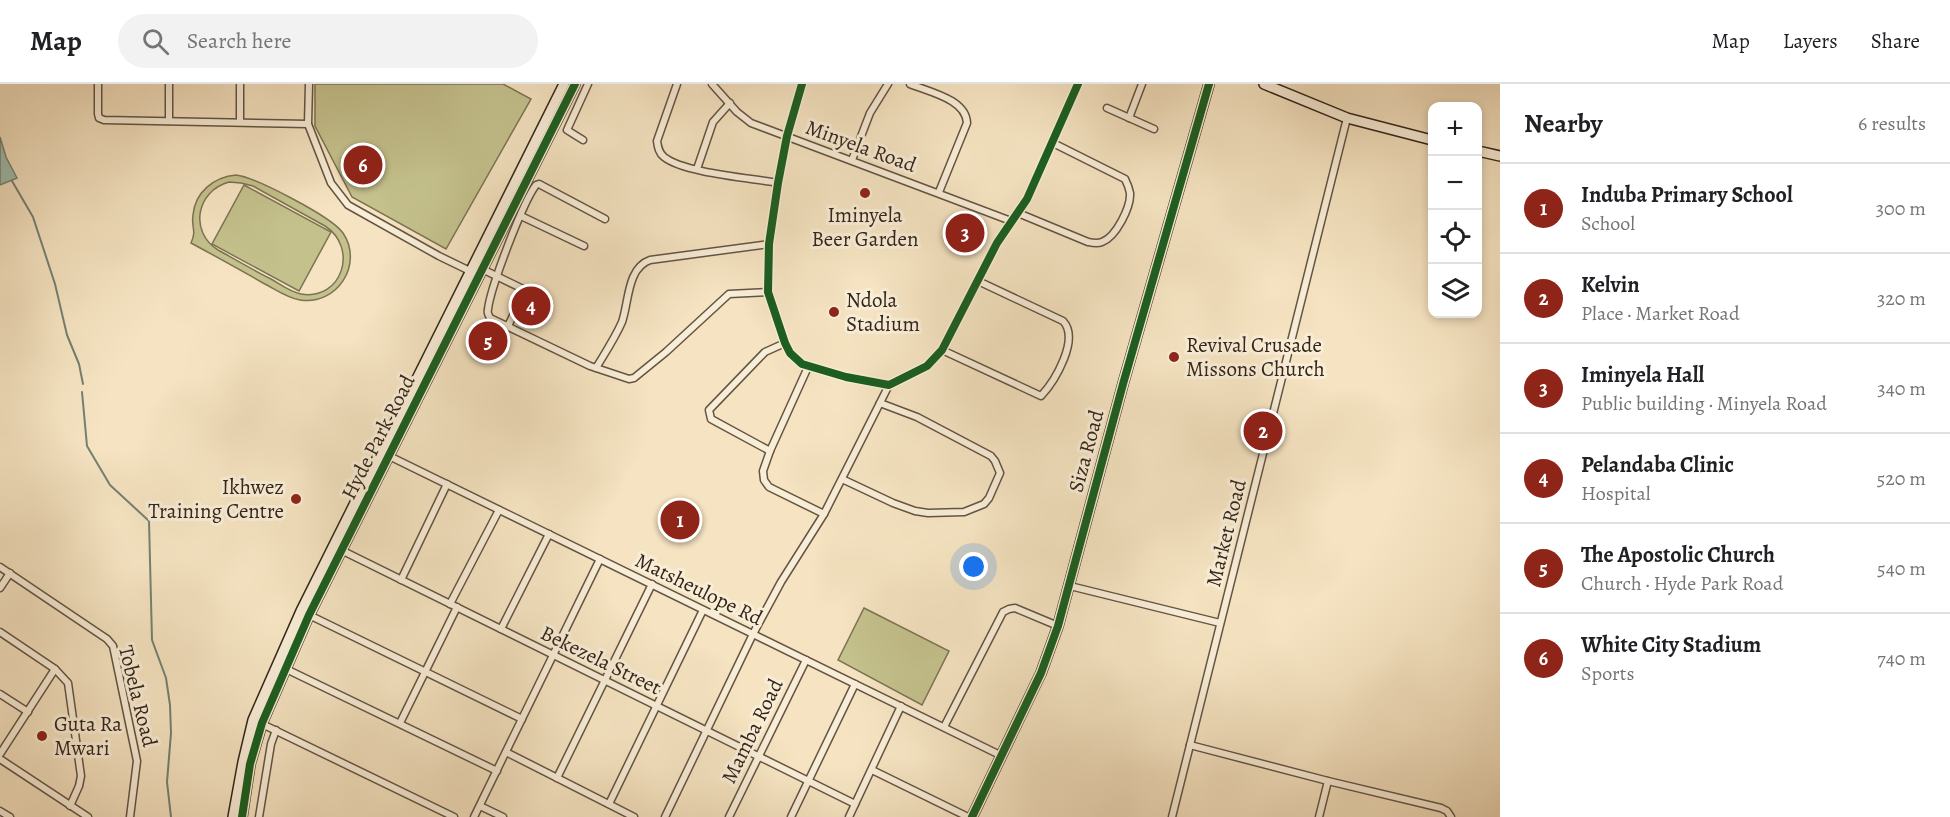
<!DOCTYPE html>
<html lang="en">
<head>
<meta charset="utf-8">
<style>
	body { margin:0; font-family:Alegreya,serif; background:#f2f2f2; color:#202124 }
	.controls { position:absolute; right:18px; top:18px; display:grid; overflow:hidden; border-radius:12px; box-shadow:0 3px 9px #0003 }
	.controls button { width:54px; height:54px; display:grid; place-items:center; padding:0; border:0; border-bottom:2px solid #e0e0e0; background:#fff; color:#202124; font:30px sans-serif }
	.you { position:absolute; left:974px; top:483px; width:21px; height:21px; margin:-15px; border:4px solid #fff; border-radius:50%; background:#1a73e8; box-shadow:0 0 0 9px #1a73e833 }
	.badge { display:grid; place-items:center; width:39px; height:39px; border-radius:50%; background:#8f2418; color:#fff; font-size:20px; font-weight:700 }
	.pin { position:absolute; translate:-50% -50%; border:3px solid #fff; box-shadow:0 2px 6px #0006 }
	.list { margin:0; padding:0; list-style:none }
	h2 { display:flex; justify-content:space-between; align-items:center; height:78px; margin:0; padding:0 24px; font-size:26px }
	h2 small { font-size:20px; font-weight:400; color:#757577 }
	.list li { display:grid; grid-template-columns:39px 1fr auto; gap:18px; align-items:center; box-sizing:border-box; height:90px; padding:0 24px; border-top:2px solid #e0e0e0 }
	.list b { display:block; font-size:22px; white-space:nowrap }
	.list p { margin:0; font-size:20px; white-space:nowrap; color:#757577 }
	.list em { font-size:20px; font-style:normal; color:#757577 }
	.icon { flex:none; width:33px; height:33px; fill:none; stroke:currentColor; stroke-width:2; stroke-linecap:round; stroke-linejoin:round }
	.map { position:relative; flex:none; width:1500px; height:733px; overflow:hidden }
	header { display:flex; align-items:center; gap:36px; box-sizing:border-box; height:84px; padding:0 30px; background:#fff; border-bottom:2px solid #e0e0e0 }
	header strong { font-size:28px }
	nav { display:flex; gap:33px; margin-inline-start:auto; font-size:21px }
	.search { width:420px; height:54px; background:#f2f2f2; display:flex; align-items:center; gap:15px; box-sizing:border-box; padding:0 21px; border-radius:33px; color:#757577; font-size:22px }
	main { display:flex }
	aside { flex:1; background:#fff }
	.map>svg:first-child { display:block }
	.green { fill:#c4c18d; stroke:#7c7353; stroke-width:1.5; fill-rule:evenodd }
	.water { fill:#9dbeaf; stroke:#738173; stroke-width:1.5 }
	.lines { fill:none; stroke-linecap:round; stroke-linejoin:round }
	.stream { stroke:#738173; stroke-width:2 }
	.street-casing { stroke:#645443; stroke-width:9 }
	.secondary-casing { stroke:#342519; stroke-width:12 }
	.street { stroke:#f8edd7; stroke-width:6 }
	.secondary { stroke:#f8edd7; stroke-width:9 }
	.cycleway-casing { stroke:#f8edd7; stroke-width:11 }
	.cycleway { stroke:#1b5e20; stroke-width:8 }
	.poi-dot { fill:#8f2418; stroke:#f8edd7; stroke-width:2 }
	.labels { text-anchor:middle; stroke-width:6; stroke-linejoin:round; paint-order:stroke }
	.street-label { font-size:21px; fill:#342519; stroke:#f8edd7 }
	.poi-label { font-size:21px; fill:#342519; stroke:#f8edd7; text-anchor:start }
</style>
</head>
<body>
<header>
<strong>Map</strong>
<div class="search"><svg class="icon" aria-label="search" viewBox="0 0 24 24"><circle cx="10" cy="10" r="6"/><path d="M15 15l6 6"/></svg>Search here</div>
<nav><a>Map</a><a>Layers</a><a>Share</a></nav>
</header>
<main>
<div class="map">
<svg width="1500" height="733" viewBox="0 0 1500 733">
	<rect width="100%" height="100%" fill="#f5e3c1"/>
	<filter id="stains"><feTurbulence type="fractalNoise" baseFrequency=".00333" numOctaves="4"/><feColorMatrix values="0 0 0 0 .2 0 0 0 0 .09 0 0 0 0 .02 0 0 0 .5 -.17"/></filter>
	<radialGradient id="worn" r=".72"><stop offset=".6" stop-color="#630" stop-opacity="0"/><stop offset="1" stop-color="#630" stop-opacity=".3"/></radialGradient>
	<g class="green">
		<polygon points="315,0 503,0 531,15 446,165 352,113 315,42"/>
		<path d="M236,91C255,93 332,133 343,149C364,180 337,222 300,216C287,214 275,205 263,199C239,185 215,172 191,159C197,146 191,144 193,131C195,108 214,93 236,91ZM229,98L241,99L253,102L325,142C359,164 342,217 301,210C290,208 280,200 271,195C253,186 236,176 218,166C189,148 196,107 229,98Z"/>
		<polygon points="244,101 331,148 299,207 212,160"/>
		<polygon points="864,524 949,567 922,621 838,576"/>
	</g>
	<polygon class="water" points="0,53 6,73 17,94 0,101"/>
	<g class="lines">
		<g class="stream">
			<polyline points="12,97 33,133 55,200 67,251 79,280 83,300"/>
			<polyline points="82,308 87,362 110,401 149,437 152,556 166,594 170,621 171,649 167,698 171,733"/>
		</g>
		<g class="street-casing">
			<g id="street">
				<polyline points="98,0 98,30 99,34 104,36 308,40"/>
				<polyline points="169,0 169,37"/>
				<polyline points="240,0 240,37"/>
				<polyline points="309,0 308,40 331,99 348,121 439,172 474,189"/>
				<path d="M677,0L657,57C658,64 659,69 664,73C684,89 751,94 778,99"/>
				<polyline points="712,0 737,28 751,39 1011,137"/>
				<polyline points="802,0 787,52 778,99 769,160 768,208 785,259 790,269 802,280 846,293 889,301 927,282 942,266 997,159 1027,115 1078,0"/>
				<path d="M910,0C929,8 966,15 967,39L939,108"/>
				<polyline points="1107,24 1154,45"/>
				<polyline points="1129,34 1142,0"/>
				<polyline points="583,56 567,46 588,0"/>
				<polyline points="852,76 870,29 888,0"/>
				<polyline points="697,85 713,38 730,19"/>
				<path d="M1018,129L1088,158C1093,159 1097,160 1102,158C1116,153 1131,123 1130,109C1129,104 1127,99 1125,95L1053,59"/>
				<polyline points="521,132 584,162"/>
				<path d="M605,135L539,100L536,101C523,118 491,202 488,225C487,230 488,229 490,234L590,282L629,295L634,294L666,268L729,210L768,208"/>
				<polyline points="480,184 523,205 523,211 508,242"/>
				<path d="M942,266L1041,312C1055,297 1080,255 1063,237L978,197"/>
				<polyline points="808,283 770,367 763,387 764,396 769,403 824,430"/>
				<path d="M596,284C605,269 615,254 622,238C629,218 627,184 650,176L769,160"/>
				<polyline points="770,367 711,335 709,326 765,268 785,259"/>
				<polyline points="385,370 1002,672"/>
				<polyline points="842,395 893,419 915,427 928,429 964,428 984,420 989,414 1000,389 995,377 991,372 917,333 880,319"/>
				<polyline points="339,465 855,720"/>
				<polyline points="0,483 107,555 113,562 137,677 130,733"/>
				<polyline points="401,496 447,400"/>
				<polyline points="1070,502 1220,539"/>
				<polyline points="0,504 10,489"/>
				<polyline points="450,520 499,426"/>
				<polyline points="307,530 522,635"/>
				<polyline points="501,545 549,450"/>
				<polyline points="0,548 55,585 68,599 81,692 79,702 70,722"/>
				<polyline points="284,584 497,687"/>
				<polyline points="0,610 28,628"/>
				<polyline points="260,639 454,733"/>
				<polyline points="400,639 457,523"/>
				<polyline points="944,643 1003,528 1009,525 1015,524 1058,542"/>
				<polyline points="1190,661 1328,697 1441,724 1447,727 1451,733"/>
				<polyline points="506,668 634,733"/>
				<polyline points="0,670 55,585"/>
				<polyline points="0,675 88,733"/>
				<polyline points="872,686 968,733"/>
				<polyline points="557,694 652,500"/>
				<polyline points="609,720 703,526"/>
				<polyline points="480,722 503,733"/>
				<polyline points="0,727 10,733"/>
				<polyline points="259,733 271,660 276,646"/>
				<polyline points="474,733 600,475"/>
				<polyline points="665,733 753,550 781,498 824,430 889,301"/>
				<polyline points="729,733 806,576"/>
				<polyline points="791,733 855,600"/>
				<polyline points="849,733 901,622"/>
				<polyline points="1172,733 1347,34"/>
				<polyline points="1319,733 1328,697"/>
			</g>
		</g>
		<g class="secondary-casing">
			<g id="secondary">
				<polyline points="1264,0 1347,34 1432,56"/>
				<polyline points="1478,67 1500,72"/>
				<polyline points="233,733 243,678 253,636 301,527 564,0"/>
				<polyline points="242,733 250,680 262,639 309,531 575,0"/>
				<polyline points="972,733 1041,589 1058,542 1123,300 1209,0"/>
			</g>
		</g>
		<use href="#street" class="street"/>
		<use href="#secondary" class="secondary"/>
		<g class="cycleway-casing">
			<g id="cycleway">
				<polyline points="802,0 787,52 778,99 769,160 768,208 785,259 790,269 802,280 846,293 889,301 927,282 942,266 997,159 1027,115 1078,0"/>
				<polyline points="242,733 250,680 262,639 309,531 575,0"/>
				<polyline points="972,733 1041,589 1058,542 1123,300 1209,0"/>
			</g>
		</g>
		<use href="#cycleway" class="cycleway"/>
	</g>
	<g class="poi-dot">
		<circle cx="865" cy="109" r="6"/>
		<circle cx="834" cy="228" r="6"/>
		<circle cx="1174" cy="273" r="6"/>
		<circle cx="296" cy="415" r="6"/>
		<circle cx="42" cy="652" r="6"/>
	</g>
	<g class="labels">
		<g class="street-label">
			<text transform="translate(861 62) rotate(20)" y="7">Minyela Road</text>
			<text transform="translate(378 353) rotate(-63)" y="7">Hyde Park Road</text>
			<text transform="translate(1086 367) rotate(-75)" y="7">Siza Road</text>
			<text transform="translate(1226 449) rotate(-76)" y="7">Market Road</text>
			<text transform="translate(699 505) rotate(26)" y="7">Matsheulope Rd</text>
			<text transform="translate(601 576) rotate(26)" y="7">Bekezela Street</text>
			<text transform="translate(138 612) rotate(76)" y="7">Tobela Road</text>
			<text transform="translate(752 647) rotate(-64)" y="7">Mamba Road</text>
		</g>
		<g class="poi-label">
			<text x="865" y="138" text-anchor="middle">Iminyela<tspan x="865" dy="24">Beer Garden</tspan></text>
			<text x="846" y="223">Ndola<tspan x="846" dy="24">Stadium</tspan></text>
			<text x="1186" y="268">Revival Crusade<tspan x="1186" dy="24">Missons Church</tspan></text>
			<text x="284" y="410" text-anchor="end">Ikhwez<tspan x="284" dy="24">Training Centre</tspan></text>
			<text x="54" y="647">Guta Ra<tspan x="54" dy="24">Mwari</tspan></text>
		</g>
	</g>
	<rect width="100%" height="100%" filter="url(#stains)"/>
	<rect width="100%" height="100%" fill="url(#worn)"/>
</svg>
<div class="controls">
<button>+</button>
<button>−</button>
<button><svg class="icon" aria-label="locate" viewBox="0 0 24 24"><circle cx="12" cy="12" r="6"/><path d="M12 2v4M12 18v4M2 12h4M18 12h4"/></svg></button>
<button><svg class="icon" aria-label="layers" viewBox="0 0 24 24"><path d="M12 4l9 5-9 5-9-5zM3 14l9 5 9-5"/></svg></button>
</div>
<div class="you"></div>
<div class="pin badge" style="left:680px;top:436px">1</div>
<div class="pin badge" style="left:1263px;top:347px">2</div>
<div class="pin badge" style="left:965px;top:149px">3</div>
<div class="pin badge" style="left:531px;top:222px">4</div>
<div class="pin badge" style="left:488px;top:257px">5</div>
<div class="pin badge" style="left:363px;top:81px">6</div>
</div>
<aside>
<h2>Nearby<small>6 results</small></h2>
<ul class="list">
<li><span class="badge">1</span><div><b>Induba Primary School</b><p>School</p></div><em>300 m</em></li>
<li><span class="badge">2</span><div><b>Kelvin</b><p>Place · Market Road</p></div><em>320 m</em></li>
<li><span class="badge">3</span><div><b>Iminyela Hall</b><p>Public building · Minyela Road</p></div><em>340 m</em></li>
<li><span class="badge">4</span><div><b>Pelandaba Clinic</b><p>Hospital</p></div><em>520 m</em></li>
<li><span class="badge">5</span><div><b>The Apostolic Church</b><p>Church · Hyde Park Road</p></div><em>540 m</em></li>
<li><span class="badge">6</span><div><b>White City Stadium</b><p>Sports</p></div><em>740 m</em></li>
</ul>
</aside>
</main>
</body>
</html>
